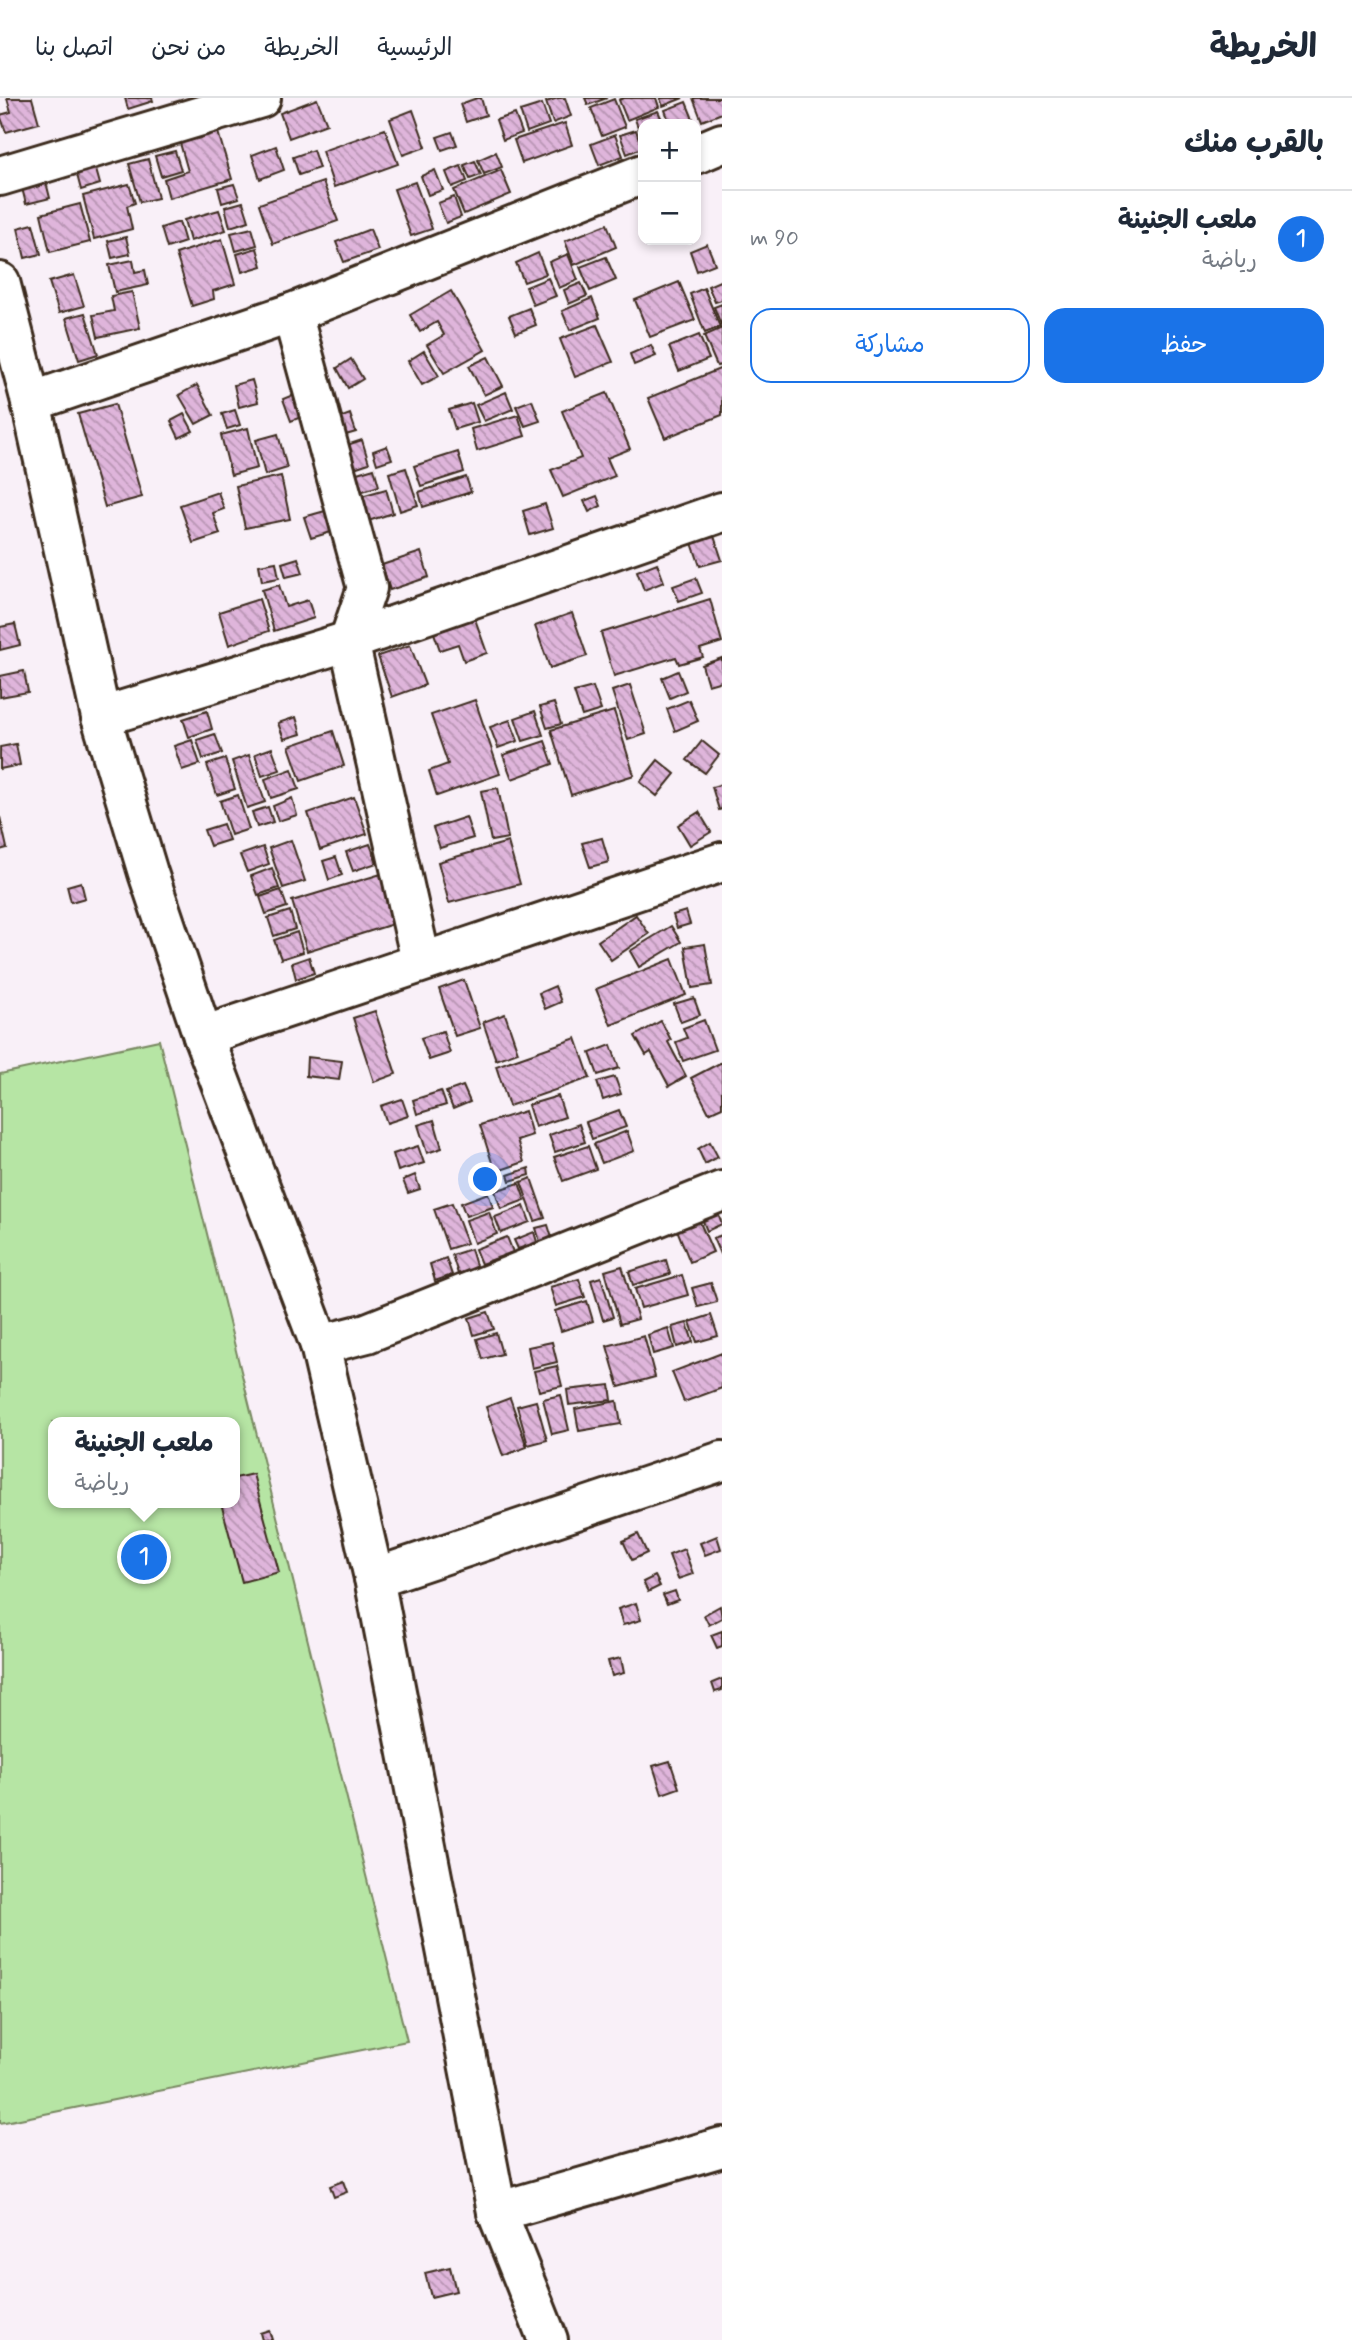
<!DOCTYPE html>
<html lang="ar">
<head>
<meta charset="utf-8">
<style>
	body { margin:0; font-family:Mynerve,"Playpen Sans Arabic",sans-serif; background:#f2f2f3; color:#1f2937; direction:rtl }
	.controls { position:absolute; right:21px; top:21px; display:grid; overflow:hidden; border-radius:14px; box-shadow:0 4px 10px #0003 }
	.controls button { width:63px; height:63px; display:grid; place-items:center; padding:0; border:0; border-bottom:2px solid #e0e1e3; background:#fff; color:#1f2937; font:35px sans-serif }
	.you { position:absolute; left:486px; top:1082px; width:24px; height:24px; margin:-18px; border:5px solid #fff; border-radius:50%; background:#1a73e8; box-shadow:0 0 0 10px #1a73e833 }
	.badge { display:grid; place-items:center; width:46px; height:46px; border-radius:50%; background:#1a73e8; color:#fff; font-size:23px; font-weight:700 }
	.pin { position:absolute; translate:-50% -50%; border:4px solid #fff; box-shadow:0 2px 7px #0006 }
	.popup { position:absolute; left:48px; top:1319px; width:192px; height:91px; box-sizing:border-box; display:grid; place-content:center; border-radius:14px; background:#fff; filter:drop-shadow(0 2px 5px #0005); font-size:23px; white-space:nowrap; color:#747a83 }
	.popup b { font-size:26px; color:#1f2937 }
	.popup::after { content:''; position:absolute; left:50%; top:100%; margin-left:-14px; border:14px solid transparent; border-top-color:#fff }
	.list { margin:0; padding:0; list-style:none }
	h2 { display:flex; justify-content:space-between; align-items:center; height:91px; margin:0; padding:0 28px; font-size:30px }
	h2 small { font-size:23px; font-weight:400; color:#747a83 }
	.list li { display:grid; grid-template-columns:46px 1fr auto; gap:21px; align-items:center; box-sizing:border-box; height:98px; padding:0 28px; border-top:2px solid #e0e1e3 }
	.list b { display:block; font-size:26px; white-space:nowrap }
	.list p { margin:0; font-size:23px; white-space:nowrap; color:#747a83 }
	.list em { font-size:23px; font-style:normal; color:#747a83 }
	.actions { display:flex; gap:14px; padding:21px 28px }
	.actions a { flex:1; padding:16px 0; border:2px solid #1a73e8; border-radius:21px; text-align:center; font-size:24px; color:#1a73e8 }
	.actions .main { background:#1a73e8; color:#fff }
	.map { position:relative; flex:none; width:722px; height:2242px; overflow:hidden; direction:ltr }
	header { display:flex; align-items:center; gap:42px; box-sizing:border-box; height:98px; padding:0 35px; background:#fff; border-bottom:2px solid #e0e1e3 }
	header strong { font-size:33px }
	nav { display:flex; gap:38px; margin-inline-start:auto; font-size:24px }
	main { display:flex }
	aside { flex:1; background:#fff }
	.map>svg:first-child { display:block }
	.pitch { fill:#b6e5a4; stroke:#788861; stroke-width:2; fill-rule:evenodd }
	.building { fill:url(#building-back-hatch); stroke:#3b2a1e; stroke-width:2 }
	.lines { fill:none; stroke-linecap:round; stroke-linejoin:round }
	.minor-casing { stroke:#3b2a1e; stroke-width:44 }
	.minor { stroke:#fff; stroke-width:38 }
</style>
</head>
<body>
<header>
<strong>الخريطة</strong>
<nav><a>الرئيسية</a><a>الخريطة</a><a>من نحن</a><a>اتصل بنا</a></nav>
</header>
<main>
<aside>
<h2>بالقرب منك<small></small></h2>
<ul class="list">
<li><span class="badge">1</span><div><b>ملعب الجنينة</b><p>رياضة</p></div><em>90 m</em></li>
</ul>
<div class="actions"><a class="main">حفظ</a><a>مشاركة</a></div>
</aside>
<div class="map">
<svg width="722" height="2242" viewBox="0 0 722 2242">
	<defs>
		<pattern id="building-back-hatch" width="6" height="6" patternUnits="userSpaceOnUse" patternTransform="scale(1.75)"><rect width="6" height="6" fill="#dfb5db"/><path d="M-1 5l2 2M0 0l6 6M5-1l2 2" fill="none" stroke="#b693b1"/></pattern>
	</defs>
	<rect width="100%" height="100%" fill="#f9f0f8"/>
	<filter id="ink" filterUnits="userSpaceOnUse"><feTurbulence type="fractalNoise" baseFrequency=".0143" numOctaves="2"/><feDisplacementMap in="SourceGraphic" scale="14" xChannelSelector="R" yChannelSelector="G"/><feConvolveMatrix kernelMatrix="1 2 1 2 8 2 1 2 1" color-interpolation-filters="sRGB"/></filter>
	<g filter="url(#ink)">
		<path class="pitch" d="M159,942L407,1943L0,2025V976ZM53,1324H235V1405H53Z"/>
		<g class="building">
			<polygon points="7,0 32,0 39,25 6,34 0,17 11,14"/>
			<polygon points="125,0 152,0 153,3 128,11"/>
			<polygon points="477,0 481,0 486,17 466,24 460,6"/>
			<polygon points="558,0 565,0 571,18 553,25 546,4"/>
			<polygon points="585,0 607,0 588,7"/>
			<polygon points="623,0 656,0 659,9 627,22 619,2"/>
			<polygon points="660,0 683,0 663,8"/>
			<polygon points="693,0 722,0 722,15 702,23"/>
			<polygon points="317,1 327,26 289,40 280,15"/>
			<polygon points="614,1 625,29 602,38 591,10"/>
			<polygon points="686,4 695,26 670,26 665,12"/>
			<polygon points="542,6 549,26 527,34 520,13"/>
			<polygon points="413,12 426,49 403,57 390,21"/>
			<polygon points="658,13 664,26 643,26 643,43 635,21"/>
			<polygon points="515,16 522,35 503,42 496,22"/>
			<polygon points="565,25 572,47 522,65 514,42"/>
			<polygon points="385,31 398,66 334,89 322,53"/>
			<polygon points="636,32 642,50 627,56 620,37"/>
			<polygon points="218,34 232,81 169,100 164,81 188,73 180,45"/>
			<polygon points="452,34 457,47 442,52 437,39"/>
			<polygon points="615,37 623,58 599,67 591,46"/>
			<polygon points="276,48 284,72 260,81 252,57"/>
			<polygon points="313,52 319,70 299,77 293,59"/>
			<polygon points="175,53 181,72 161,78 155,58"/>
			<polygon points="496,54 502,69 484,76 478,62"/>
			<polygon points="148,61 158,100 140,104 129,66"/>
			<polygon points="475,63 481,77 470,81 464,67"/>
			<polygon points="95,68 100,86 81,92 76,73"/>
			<polygon points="461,68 467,83 452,89 446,74"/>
			<polygon points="435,72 443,92 428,97 421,78"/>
			<polygon points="501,72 511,96 464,116 454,92"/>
			<polygon points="46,84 50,100 26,106 22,90"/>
			<polygon points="323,84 338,123 273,146 259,106"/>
			<polygon points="415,84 432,131 411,138 394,91"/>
			<polygon points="129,86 135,105 127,108 132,131 94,141 83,98"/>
			<polygon points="234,86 239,100 222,105 218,90"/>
			<polygon points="454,99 461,119 446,125 438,105"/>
			<polygon points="243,104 249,123 230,129 225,109"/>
			<polygon points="80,106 90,144 50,154 41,116"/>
			<polygon points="219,112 226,132 190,143 184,122"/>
			<polygon points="179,124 185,144 167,150 161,130"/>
			<polygon points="33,126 41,156 25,160 18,130"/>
			<polygon points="607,126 616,149 574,167 565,143"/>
			<polygon points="252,130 257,147 236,153 231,135"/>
			<polygon points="370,131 378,152 344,164 336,144"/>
			<polygon points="126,139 130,156 112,160 108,143"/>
			<polygon points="222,141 235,186 213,193 214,201 192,208 176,156"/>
			<polygon points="707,146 715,166 697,173 690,153"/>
			<polygon points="257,150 262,168 242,174 237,156"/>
			<polygon points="538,155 546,176 524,184 516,165"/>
			<polygon points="568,156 578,182 559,190 549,164"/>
			<polygon points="606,159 616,182 590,193 580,169"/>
			<polygon points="133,162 135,174 145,172 148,187 115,194 109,167"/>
			<polygon points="74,177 84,208 59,215 49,184"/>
			<polygon points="548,180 556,198 533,207 526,189"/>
			<polygon points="722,182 722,202 715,204 708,188"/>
			<polygon points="679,184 695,222 650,239 635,202"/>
			<polygon points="581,185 587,198 569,206 564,192"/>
			<polygon points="704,190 720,229 705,235 690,196"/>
			<polygon points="451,193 485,252 444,275 427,247 444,237 437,224 420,234 410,217"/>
			<polygon points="132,194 140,230 98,239 93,217 114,213 111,198"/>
			<polygon points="592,200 600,220 570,232 562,213"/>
			<polygon points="722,206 722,229 714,209"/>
			<polygon points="529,210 536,227 516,235 509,218"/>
			<polygon points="85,215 98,256 79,262 66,220"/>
			<polygon points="597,227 613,264 575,279 560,241"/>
			<polygon points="722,230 722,267 717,268 704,238"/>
			<polygon points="699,237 709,261 679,273 669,249"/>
			<polygon points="651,247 656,258 634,267 630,256"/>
			<polygon points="424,253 439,278 422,287 408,263"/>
			<polygon points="488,259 503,288 484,297 469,268"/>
			<polygon points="351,261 363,281 348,290 337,270"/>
			<polygon points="722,270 722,317 665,340 648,300"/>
			<polygon points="252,282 258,304 239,309 234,287"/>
			<polygon points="197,287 213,317 196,326 179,297"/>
			<polygon points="300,294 309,316 291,323 283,301"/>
			<polygon points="506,294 513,311 484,323 476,307"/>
			<polygon points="607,295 630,351 607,360 615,378 563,399 551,372 581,360 562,313"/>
			<polygon points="532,302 540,323 525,328 516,308"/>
			<polygon points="472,305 478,324 455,331 449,312"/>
			<polygon points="115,306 142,399 105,409 78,316"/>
			<polygon points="235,312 240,327 227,331 222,316"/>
			<polygon points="184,316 193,333 179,340 171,323"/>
			<polygon points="350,316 356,334 339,339 334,322"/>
			<polygon points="518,317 525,338 477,353 471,331"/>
			<polygon points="248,330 257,370 231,377 221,337"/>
			<polygon points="278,336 287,370 265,377 256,342"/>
			<polygon points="362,342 369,365 342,374 335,351"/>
			<polygon points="387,348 392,361 377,366 373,353"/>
			<polygon points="458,354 464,374 421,388 414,368"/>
			<polygon points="374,370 379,388 353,396 347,378"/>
			<polygon points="406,370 418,407 400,413 389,375"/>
			<polygon points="281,378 290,421 245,430 236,388"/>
			<polygon points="466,379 471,394 423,409 419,394"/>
			<polygon points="386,391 393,415 362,425 354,400"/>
			<polygon points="218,394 224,411 213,415 220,436 193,445 180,407"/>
			<polygon points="597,398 601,408 589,414 584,403"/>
			<polygon points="545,406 553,430 530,437 523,413"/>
			<polygon points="325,413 331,434 311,440 304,419"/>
			<polygon points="714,438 722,462 700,468 692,445"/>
			<polygon points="421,454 429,479 390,492 382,467"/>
			<polygon points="298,460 303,475 286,479 282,465"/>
			<polygon points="276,464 279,480 262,483 259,467"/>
			<polygon points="657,465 664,484 644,492 637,473"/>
			<polygon points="696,480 702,495 679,503 673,488"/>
			<polygon points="279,487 286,509 308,502 314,520 274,533 262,492"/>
			<polygon points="259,501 269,533 229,547 219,514"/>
			<polygon points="710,501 722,544 700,551 703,559 679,566 676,559 614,578 601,535"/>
			<polygon points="572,515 587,558 550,570 535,528"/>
			<polygon points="475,521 487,555 464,563 458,546 440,552 434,535"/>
			<polygon points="15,526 20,547 0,552 0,529"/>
			<polygon points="410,547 425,587 392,599 378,558"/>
			<polygon points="722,560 722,583 708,587 702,567"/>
			<polygon points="24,573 28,594 0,599 0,578"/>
			<polygon points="678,573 686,593 670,600 662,580"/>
			<polygon points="630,587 646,636 628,642 612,593"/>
			<polygon points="593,589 601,612 582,618 574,594"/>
			<polygon points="475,602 500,676 437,698 429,673 448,666 431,617"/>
			<polygon points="689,602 698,623 675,633 667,611"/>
			<polygon points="554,605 561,626 547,630 540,609"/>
			<polygon points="207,613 212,631 189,639 183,621"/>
			<polygon points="535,613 543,637 523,643 515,620"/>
			<polygon points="614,613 634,677 571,697 551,632"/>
			<polygon points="296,619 301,636 284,641 278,625"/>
			<polygon points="510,622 518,643 498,650 490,629"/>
			<polygon points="333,633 344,668 301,683 289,648"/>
			<polygon points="215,636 222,655 203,661 197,642"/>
			<polygon points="192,642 200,666 182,672 174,648"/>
			<polygon points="545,643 553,666 512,681 503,657"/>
			<polygon points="702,643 719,657 705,675 687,662"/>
			<polygon points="16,646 20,667 0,671 0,649"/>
			<polygon points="272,650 280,672 262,678 255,656"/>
			<polygon points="249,657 265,704 247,710 232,663"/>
			<polygon points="225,661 235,691 217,697 207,667"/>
			<polygon points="658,662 675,676 657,698 640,684"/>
			<polygon points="292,671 299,691 271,700 265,681"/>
			<polygon points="722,686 722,711 719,712 712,689"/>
			<polygon points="498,690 508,740 491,743 481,693"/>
			<polygon points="238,697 249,731 231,737 220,703"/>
			<polygon points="354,699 367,736 320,752 308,715"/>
			<polygon points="292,700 297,717 278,723 273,708"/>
			<polygon points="268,709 273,724 257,729 252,714"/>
			<polygon points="699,714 711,734 690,747 678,727"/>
			<polygon points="0,719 7,750 0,752"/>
			<polygon points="466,719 473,740 440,750 433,730"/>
			<polygon points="223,726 229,742 210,748 204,732"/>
			<polygon points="602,740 609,764 590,769 582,745"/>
			<polygon points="291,742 305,783 283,790 269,750"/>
			<polygon points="508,744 520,786 449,805 438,764"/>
			<polygon points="370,746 377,765 353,773 346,754"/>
			<polygon points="263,749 269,766 247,774 240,757"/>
			<polygon points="336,759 342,777 329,782 323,763"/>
			<polygon points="272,770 279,790 258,797 251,778"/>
			<polygon points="381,776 396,825 307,853 292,803"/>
			<polygon points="81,784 85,800 71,804 67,788"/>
			<polygon points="281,792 287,809 266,816 260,799"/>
			<polygon points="290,813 295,831 274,838 268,820"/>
			<polygon points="686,813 690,826 677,830 673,817"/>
			<polygon points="636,817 649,836 611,862 598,843"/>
			<polygon points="671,828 681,844 639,869 630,853"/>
			<polygon points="297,834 303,854 281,861 274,842"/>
			<polygon points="705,846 712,887 692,890 685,849"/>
			<polygon points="309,859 314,875 296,881 292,865"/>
			<polygon points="672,861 686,897 611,927 596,891"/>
			<polygon points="464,882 480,930 455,938 439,891"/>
			<polygon points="555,888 561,904 545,911 539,895"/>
			<polygon points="694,900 700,917 681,924 674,906"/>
			<polygon points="375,913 396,976 374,984 353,920"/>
			<polygon points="505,916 518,954 496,962 483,924"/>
			<polygon points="704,922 715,952 683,963 676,944 687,940 683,930"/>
			<polygon points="661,923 671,942 668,944 686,978 669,988 651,954 646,957 635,938"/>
			<polygon points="443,933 450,955 429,962 421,940"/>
			<polygon points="576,940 590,980 509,1008 496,968"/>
			<polygon points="611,947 619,970 598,977 590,955"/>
			<polygon points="307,959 342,963 339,982 306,978"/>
			<polygon points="722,964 722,1009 709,1015 691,980"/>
			<polygon points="615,979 621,996 603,1002 597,984"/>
			<polygon points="463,988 470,1004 453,1011 446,994"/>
			<polygon points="441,993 446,1007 417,1016 413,1002"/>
			<polygon points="558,998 565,1019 535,1029 528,1007"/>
			<polygon points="402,1001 408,1018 387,1025 381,1008"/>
			<polygon points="619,1012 626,1029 592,1041 586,1024"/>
			<polygon points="525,1013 532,1037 517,1042 524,1064 495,1074 480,1027"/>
			<polygon points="434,1022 442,1050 427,1055 418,1027"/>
			<polygon points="579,1026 585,1044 555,1054 549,1037"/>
			<polygon points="627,1033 634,1053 602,1065 594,1046"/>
			<polygon points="710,1044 718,1059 705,1066 698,1051"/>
			<polygon points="418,1048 424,1065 398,1073 393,1056"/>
			<polygon points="588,1048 596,1071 563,1083 554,1059"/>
			<polygon points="529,1070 530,1077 510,1083 508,1077"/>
			<polygon points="415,1077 420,1091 408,1095 403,1082"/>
			<polygon points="531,1080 545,1120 535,1123 521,1084"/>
			<polygon points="519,1085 525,1102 501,1111 495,1093"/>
			<polygon points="488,1095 493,1109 466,1118 461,1105"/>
			<polygon points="452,1105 467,1145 448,1151 434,1111"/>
			<polygon points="524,1108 530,1124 501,1135 495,1119"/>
			<polygon points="717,1112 722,1126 707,1133 701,1118"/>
			<polygon points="489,1114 497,1136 474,1145 466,1122"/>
			<polygon points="698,1120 713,1154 690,1164 676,1129"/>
			<polygon points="548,1127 553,1143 541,1147 536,1130"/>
			<polygon points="534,1134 537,1144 518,1151 514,1142"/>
			<polygon points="722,1137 722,1156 720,1156 713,1140"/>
			<polygon points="507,1139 513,1154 481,1166 475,1151"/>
			<polygon points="471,1151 477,1171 458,1176 452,1157"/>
			<polygon points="446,1160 452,1177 435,1183 430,1166"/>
			<polygon points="666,1162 670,1176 633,1187 629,1174"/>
			<polygon points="622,1168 638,1221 620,1226 605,1173"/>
			<polygon points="682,1177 688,1197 641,1210 635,1191"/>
			<polygon points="601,1179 613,1219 603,1222 591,1182"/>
			<polygon points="579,1181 585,1199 556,1208 550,1189"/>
			<polygon points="711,1185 717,1204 698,1209 692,1190"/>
			<polygon points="587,1203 593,1223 561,1233 555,1213"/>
			<polygon points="488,1214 494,1231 474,1237 469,1220"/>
			<polygon points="711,1217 718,1238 697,1244 690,1224"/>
			<polygon points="687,1225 693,1244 677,1249 672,1229"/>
			<polygon points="668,1230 674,1250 653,1256 648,1237"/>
			<polygon points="496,1235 502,1256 483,1261 477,1241"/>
			<polygon points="644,1238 655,1279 619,1289 607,1248"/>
			<polygon points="552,1244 557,1264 532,1270 528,1249"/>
			<polygon points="722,1255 722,1290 684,1304 672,1274"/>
			<polygon points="557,1268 562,1288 539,1293 534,1273"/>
			<polygon points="610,1287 612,1302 569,1307 567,1292"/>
			<polygon points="561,1297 569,1332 552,1336 543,1301"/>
			<polygon points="510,1300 527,1349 503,1358 486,1309"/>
			<polygon points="536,1303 547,1342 528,1347 517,1308"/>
			<polygon points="617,1303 621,1326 579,1333 575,1311"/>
			<polygon points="253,1376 279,1474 242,1484 221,1405 235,1405 235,1380"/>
			<polygon points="638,1436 647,1455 632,1462 623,1443"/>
			<polygon points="717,1438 721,1451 705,1457 700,1445"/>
			<polygon points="684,1451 693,1476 678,1481 669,1457"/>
			<polygon points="655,1478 660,1488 648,1494 643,1484"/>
			<polygon points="675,1493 678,1502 667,1506 663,1497"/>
			<polygon points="636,1505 641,1522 623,1527 618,1511"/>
			<polygon points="720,1508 722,1520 709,1527 704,1517"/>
			<polygon points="722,1533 722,1548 717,1550 711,1537"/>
			<polygon points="621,1560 624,1575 612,1578 608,1563"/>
			<polygon points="722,1581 722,1592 715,1594 712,1585"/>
			<polygon points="670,1663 679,1690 662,1696 653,1668"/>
			<polygon points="343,2083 347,2094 334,2099 330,2088"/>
			<polygon points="450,2169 456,2193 431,2199 425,2175"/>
			<polygon points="269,2232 272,2242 262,2242 260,2235"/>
		</g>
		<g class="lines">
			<g class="minor-casing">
				<g id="minor">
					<polyline points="696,56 722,45"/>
					<polyline points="0,78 261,0"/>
					<polyline points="0,184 31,304 101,619 148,775 203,938 320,1247 374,1480 497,2114 548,2242"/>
					<polyline points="292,215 367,490 349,543 421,863"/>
					<polyline points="31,304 292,215 643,76"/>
					<polyline points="101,619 349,543 722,414"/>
					<polyline points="203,938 722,764"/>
					<polyline points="320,1247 367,1235 722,1093"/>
					<polyline points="374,1480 722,1363"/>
					<polyline points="497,2114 722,2049"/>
				</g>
			</g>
			<use href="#minor" class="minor"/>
		</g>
	</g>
</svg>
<div class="controls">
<button>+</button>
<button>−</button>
</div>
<div class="you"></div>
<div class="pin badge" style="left:144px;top:1459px">1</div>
<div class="popup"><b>ملعب الجنينة</b>رياضة</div>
</div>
</main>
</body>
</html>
